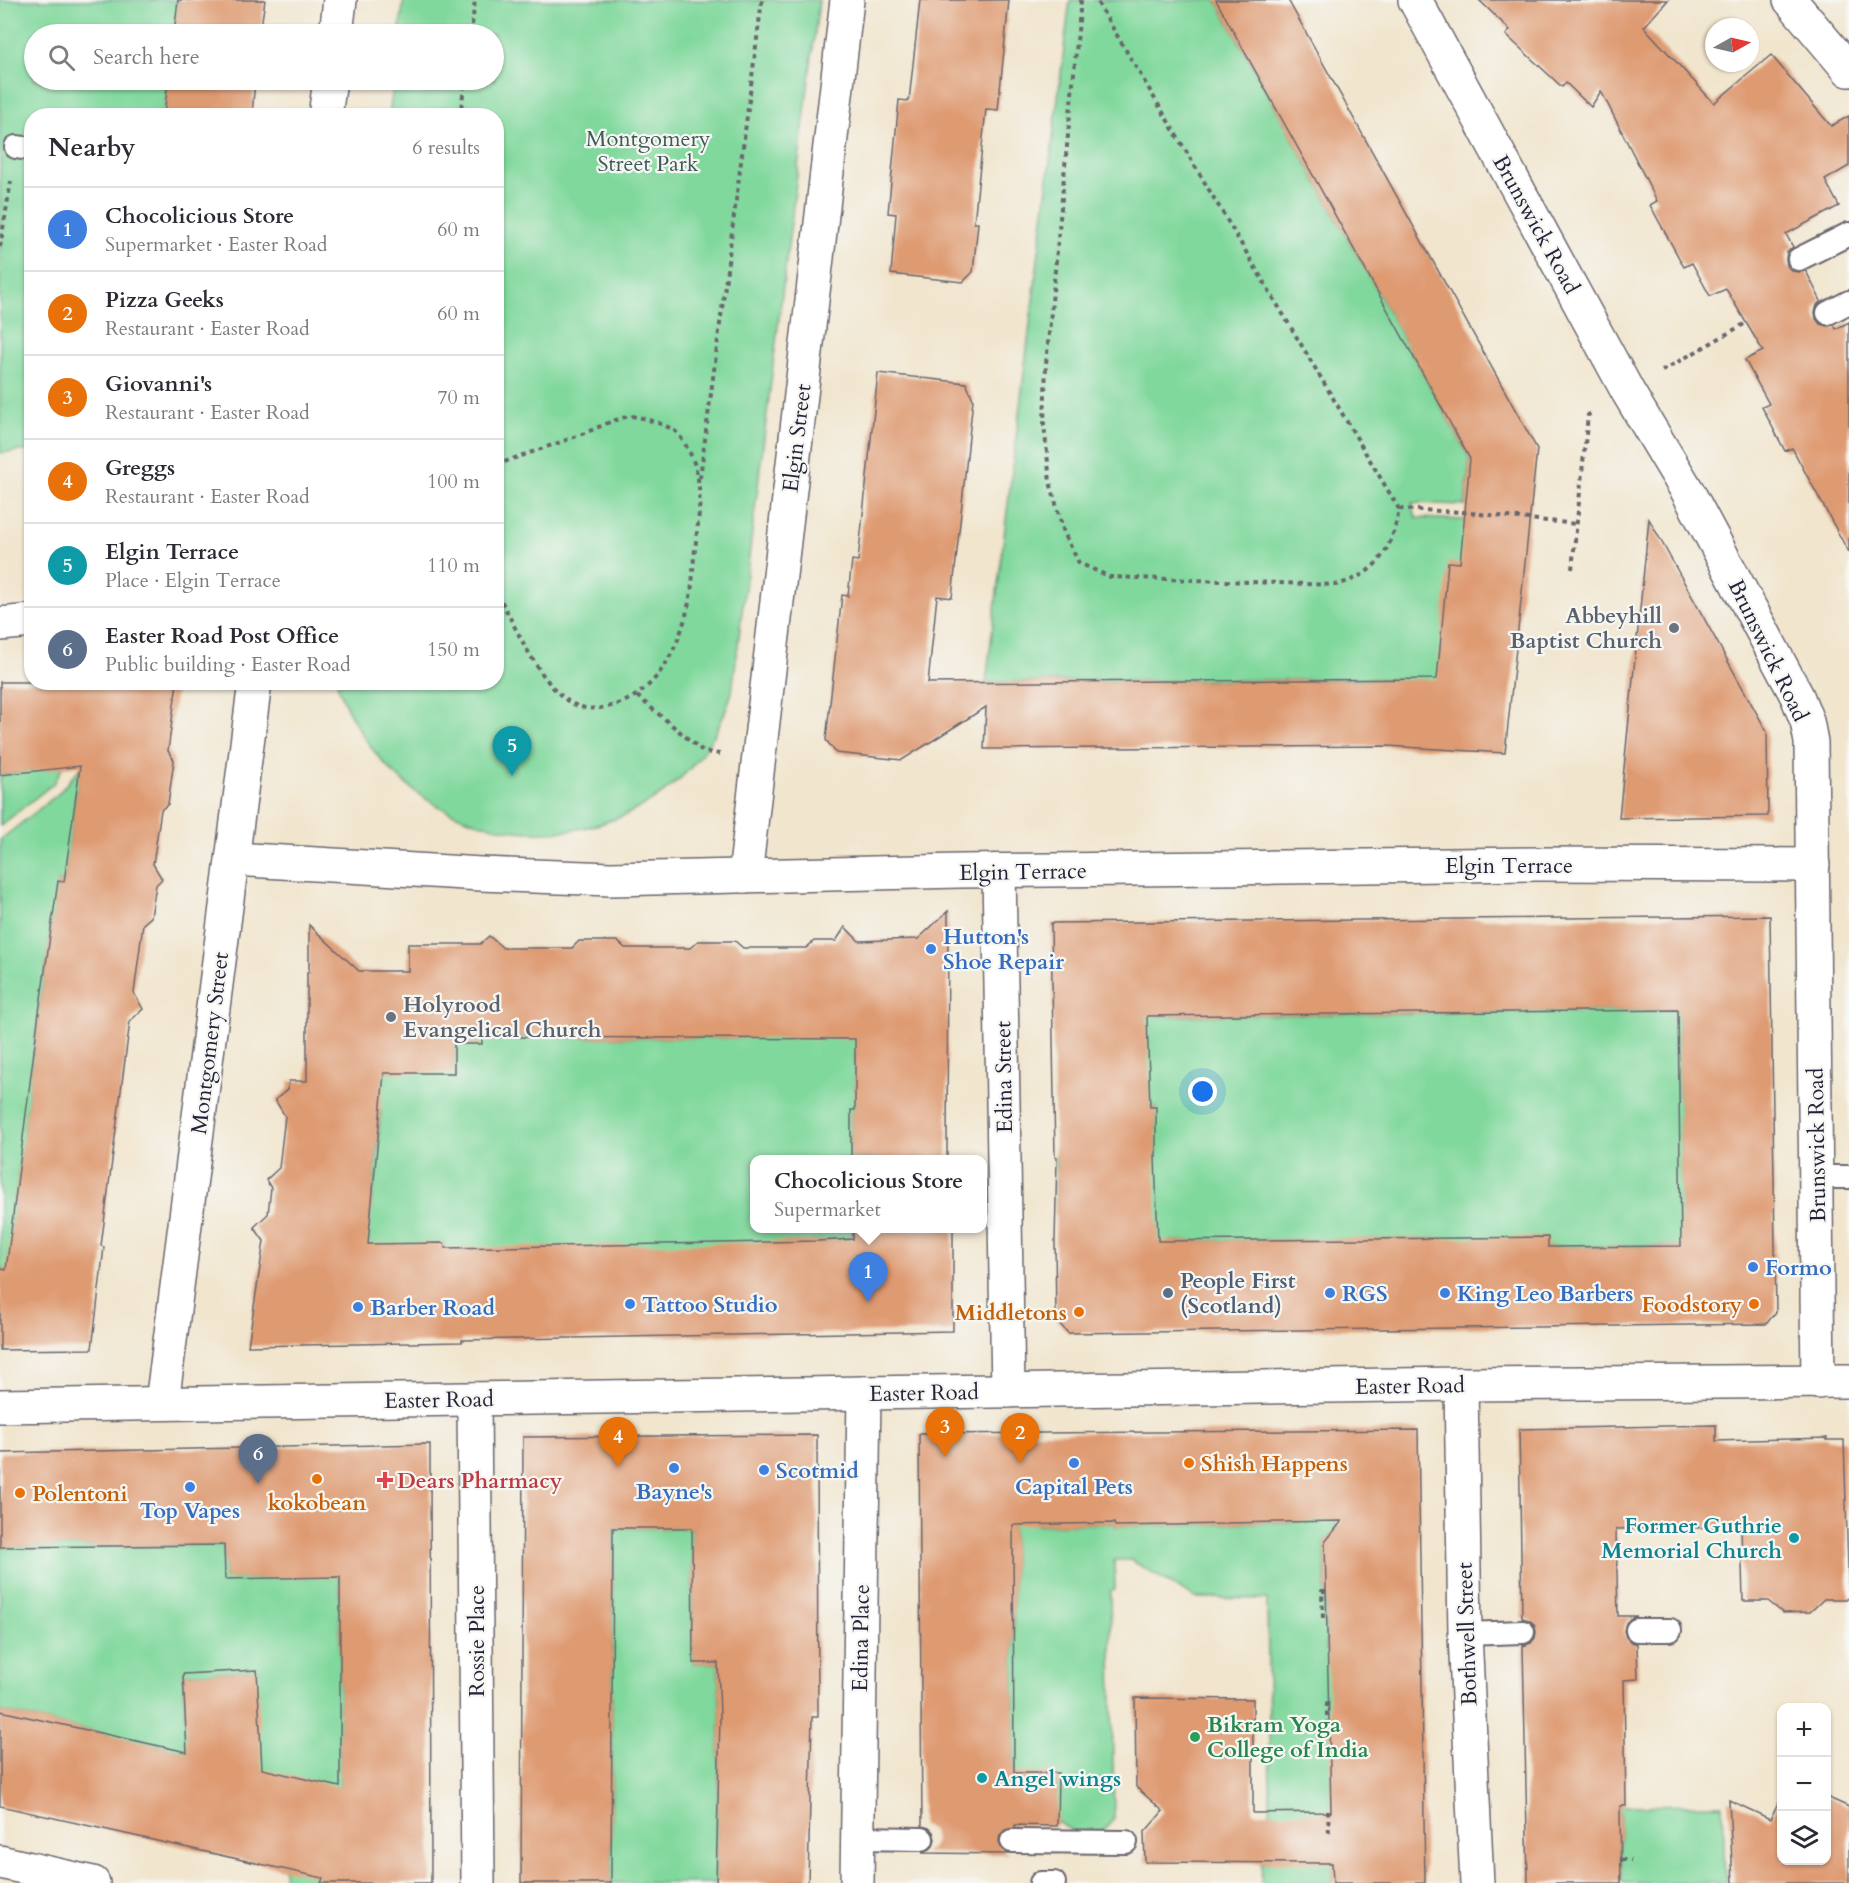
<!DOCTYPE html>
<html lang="en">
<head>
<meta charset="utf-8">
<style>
	body { margin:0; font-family:Cardo,serif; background:#f2f2f3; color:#2b2b33 }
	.controls { position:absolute; right:18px; bottom:18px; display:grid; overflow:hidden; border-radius:12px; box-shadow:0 2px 4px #0004 }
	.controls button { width:54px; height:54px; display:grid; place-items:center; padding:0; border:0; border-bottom:2px solid #e1e1e2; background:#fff; color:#2b2b33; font:30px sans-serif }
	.compass { position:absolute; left:1705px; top:18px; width:54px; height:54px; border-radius:50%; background:#fff; box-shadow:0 2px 4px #0004; rotate:82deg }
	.you { position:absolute; left:1203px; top:1092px; width:21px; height:21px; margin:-15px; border:4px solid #fff; border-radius:50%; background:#1a73e8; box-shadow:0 0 0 9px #1a73e833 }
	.badge { display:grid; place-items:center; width:39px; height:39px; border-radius:50%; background:#d93025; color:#fff; font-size:20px; font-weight:700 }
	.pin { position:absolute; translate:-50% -50px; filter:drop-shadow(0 2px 3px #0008) }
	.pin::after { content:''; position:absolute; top:32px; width:21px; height:18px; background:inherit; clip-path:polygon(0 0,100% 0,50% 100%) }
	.popup { position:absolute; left:750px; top:1155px; width:237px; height:78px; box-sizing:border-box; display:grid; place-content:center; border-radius:12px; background:#fff; filter:drop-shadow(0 2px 4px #0005); font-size:20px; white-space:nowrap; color:#7c7c81 }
	.popup b { font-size:22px; color:#2b2b33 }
	.popup::after { content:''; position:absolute; left:50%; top:100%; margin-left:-12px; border:12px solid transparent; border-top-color:#fff }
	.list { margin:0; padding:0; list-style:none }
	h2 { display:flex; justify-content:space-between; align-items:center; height:78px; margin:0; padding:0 24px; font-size:26px }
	h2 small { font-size:20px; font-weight:400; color:#7c7c81 }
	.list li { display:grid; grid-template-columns:39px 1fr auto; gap:18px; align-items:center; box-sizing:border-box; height:84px; padding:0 24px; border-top:2px solid #e1e1e2 }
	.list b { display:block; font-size:22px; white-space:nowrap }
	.list p { margin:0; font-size:20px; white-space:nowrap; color:#7c7c81 }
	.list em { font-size:20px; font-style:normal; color:#7c7c81 }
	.icon { flex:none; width:33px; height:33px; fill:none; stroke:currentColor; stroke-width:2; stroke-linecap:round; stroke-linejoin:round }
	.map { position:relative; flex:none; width:1849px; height:1883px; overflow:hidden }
	.search { position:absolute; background:#fff; box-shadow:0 2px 4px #0004; left:24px; top:24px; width:480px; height:66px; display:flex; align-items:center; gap:15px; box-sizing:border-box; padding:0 21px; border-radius:33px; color:#7c7c81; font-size:22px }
	.panel { position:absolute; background:#fff; box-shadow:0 2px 4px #0004; left:24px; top:108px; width:480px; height:582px; border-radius:24px }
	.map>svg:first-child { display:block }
	.green { fill:#80d89c; stroke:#517d6c; stroke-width:1.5; fill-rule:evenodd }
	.building { fill:#de9a71; fill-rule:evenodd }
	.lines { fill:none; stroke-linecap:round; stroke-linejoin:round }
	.service-casing { stroke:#6a666e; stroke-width:26 }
	.minor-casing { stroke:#6a666e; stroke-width:36 }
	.tertiary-casing { stroke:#6a666e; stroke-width:36 }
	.path { stroke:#6a666e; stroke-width:4; stroke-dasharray:4.5 4.5; stroke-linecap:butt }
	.service { stroke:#fff; stroke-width:22 }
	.minor { stroke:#fff; stroke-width:33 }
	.tertiary { stroke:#fff; stroke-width:33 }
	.worship-dot { fill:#6b7280; stroke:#f6f6f2; stroke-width:2 }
	.shop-dot { fill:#3f7fe0; stroke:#f6f6f2; stroke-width:2 }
	.service-dot { fill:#5c6f8a; stroke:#f6f6f2; stroke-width:2 }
	.food-dot { fill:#e8710a; stroke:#f6f6f2; stroke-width:2 }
	.health-dot { fill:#e0444e; stroke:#f6f6f2; stroke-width:2 }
	.culture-dot { fill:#0f9aa8; stroke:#f6f6f2; stroke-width:2 }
	.leisure-dot { fill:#2e9e5b; stroke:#f6f6f2; stroke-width:2 }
	.labels { text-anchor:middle; stroke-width:4.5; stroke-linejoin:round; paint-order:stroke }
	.park-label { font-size:22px; fill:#3e5958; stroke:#f6f6f2 }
	.street-label { font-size:22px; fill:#22223b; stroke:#f6f6f2 }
	.worship-label { font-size:22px; font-weight:bold; fill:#5b616d; stroke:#f6f6f2; text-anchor:end }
	.shop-label { font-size:22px; font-weight:bold; fill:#366cbe; stroke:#f6f6f2; text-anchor:start }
	.service-label { font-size:22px; font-weight:bold; fill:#4e5e75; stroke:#f6f6f2; text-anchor:start }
	.food-label { font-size:22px; font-weight:bold; fill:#c56008; stroke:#f6f6f2; text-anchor:end }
	.health-label { font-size:22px; font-weight:bold; fill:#be3a42; stroke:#f6f6f2; text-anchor:start }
	.culture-label { font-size:22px; font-weight:bold; fill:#0d838f; stroke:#f6f6f2; text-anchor:end }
	.leisure-label { font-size:22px; font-weight:bold; fill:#27864d; stroke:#f6f6f2; text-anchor:start }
</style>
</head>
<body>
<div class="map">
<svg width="1849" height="1883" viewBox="0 0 1849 1883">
	<rect width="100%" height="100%" fill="#f6f6f2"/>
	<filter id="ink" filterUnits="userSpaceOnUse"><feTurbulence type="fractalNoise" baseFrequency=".0167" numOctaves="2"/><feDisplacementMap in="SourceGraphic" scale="12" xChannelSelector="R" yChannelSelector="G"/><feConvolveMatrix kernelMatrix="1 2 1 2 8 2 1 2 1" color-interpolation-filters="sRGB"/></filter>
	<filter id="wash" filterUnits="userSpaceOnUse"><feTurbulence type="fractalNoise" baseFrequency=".008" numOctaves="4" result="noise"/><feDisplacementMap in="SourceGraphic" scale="24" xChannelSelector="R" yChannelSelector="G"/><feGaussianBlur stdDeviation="1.35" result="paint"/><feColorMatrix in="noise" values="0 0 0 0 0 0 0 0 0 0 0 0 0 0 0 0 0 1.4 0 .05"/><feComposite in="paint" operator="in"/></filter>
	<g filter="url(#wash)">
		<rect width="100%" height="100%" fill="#f1e5cd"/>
		<g class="green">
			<polygon points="0,0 178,0 174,34 34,34 34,80 168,80 164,115 32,116 31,450 0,453"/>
			<path d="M404,0H819L732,692C685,853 473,879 374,751C358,730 345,708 337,683L496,682V116L389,115L394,80H494V34H399Z"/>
			<polygon points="1070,0 1216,0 1439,403 1470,459 1465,505 1412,503 1416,518 1467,520 1447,683 1387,679 986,682"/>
			<polygon points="63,767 54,783 0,826 0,775"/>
			<polygon points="80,768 64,882 59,881 58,883 39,1012 11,1234 22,1270 0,1269 0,840 58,794"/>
			<polygon points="1132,1005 1160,1016 1678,1010 1681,1214 1690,1221 1690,1246 1548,1247 1431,1239 1169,1241 1170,1250 1056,1213 1055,1157 1156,1156 1156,1107 1150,1107"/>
			<polygon points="864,1036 855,1049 855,1110 851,1111 851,1158 947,1159 754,1160 754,1228 853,1229 853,1234 847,1240 445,1258 444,1243 363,1261 373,1193 381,1111 308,1081 404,1045 454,1072 454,1044 482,1037 716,1038"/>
			<polygon points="1336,1515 1336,1529 1325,1542 1326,1650 1329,1651 1333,1883 1261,1883 1262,1863 1271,1862 1267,1599 1195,1598 1131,1560 1114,1560 1115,1590 1110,1591 1114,1818 1104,1831 1072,1831 1057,1822 1014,1773 1013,1521 1032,1521 1036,1525 1114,1523 1115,1526 1226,1524 1227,1523 1295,1522"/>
			<polygon points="613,1528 692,1528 693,1663 718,1663 720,1715 716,1883 611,1883"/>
			<path d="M337,1542L340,1591V1813L321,1883H285L284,1869L181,1751L0,1711V1547L224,1545L225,1579L278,1578ZM257,1670L205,1717L185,1718L183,1674Z"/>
			<polygon points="1723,1805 1725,1883 1621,1883 1620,1806"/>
		</g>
		<g id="blocks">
			<g class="building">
				<polygon points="178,0 265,0 260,34 174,34"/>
				<polygon points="920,0 1009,0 998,110 986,109 974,223 978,223 973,272 963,282 891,274 896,214 888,213 899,100 909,101"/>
				<polygon points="1216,0 1288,0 1537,449 1505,753 1387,746 984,749 986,707 902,760 836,753 826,740 842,595 848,596 852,560 858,561 878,373 966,383 973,399 952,598 937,596 928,683 1437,679 1448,562 1460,563 1470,459"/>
				<polygon points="1479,0 1668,0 1644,27 1714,103 1771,55 1831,126 1849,116 1849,166 1825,180 1839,206 1786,234 1793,247 1787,252 1786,259 1787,266 1792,271 1799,272 1806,271 1821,301 1817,305 1815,312 1816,319 1820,324 1827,326 1834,325 1836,329 1849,322 1849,553 1792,448 1785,451 1762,407 1769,404 1745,360 1763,351 1726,289 1710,296 1692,263 1684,267 1650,205 1657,201 1601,91 1591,107 1566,83 1562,87 1506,35 1510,30"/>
				<polygon points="168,80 255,80 252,116 164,116"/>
				<polygon points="1649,519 1767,732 1768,816 1619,818"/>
				<polygon points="0,682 177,682 168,751 174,760 168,804 161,810 153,864 162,879 156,885 151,917 143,924 134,993 143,1009 130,1021 101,1246 104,1247 92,1349 0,1350 0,1269 6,1270 39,1012 58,881 64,882 80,766 0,775"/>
				<polygon points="948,911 947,1158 851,1158 851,1110 855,1110 855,1039 482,1037 482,1044 454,1044 454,1073 384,1073 368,1244 444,1243 445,1248 818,1241 853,1239 853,1228 953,1228 953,1331 462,1340 462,1342 248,1346 264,1241 254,1227 268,1214 271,1188 266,1180 279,1168 285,1116 275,1100 288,1089 289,1081 307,1081 307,972 309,972 309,925 359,971 408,971 408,944 480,944 489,936 503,948 572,948 579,941 617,941 625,948 690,948 698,941 735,941 743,948 806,948 814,941 836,941 845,927 859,941 918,939"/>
				<path d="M1770,916L1776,1312L1766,1324L1068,1333L1056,1320L1055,1241L1057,1157H1055L1051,923ZM1678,1010L1681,1246L1548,1247V1237L1158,1241L1155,1156H1156V1107H1150L1147,1016Z"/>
				<polygon points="1716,1425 1716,1441 1827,1438 1826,1440 1844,1440 1849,1599 1824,1599 1810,1612 1783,1613 1768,1601 1743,1601 1741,1527 1616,1529 1618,1616 1637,1616 1630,1619 1626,1623 1624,1631 1626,1637 1630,1641 1637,1644 1638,1679 1624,1680 1626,1806 1620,1806 1621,1883 1528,1883 1523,1646 1531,1643 1535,1638 1536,1632 1534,1624 1529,1620 1522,1618 1519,1429"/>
				<polygon points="1418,1430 1425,1883 1333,1883 1332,1863 1145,1862 1144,1833 1163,1811 1136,1787 1135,1698 1253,1699 1253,1813 1331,1812 1325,1542 1342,1521 1227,1523 1226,1524 1115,1526 1114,1523 1013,1525 1014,1773 1058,1773 1057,1826 1015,1825 1015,1828 1005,1830 1000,1835 999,1841 1001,1848 1005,1852 1010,1854 922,1853 929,1850 933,1846 935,1839 933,1832 929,1828 922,1826 919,1434"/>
				<polygon points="817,1435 818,1717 812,1717 808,1883 716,1883 720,1715 718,1663 693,1663 692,1528 613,1528 611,1883 521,1883 523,1437"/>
				<polygon points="430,1444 431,1883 321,1883 323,1878 0,1806 0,1711 187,1752 183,1674 257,1670 262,1769 340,1787 340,1577 225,1579 224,1545 0,1547 0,1453"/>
				<polygon points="1782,1797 1782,1860 1827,1860 1827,1797 1849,1807 1849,1883 1733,1883 1729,1800 1770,1819"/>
			</g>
		</g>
	</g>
	<g filter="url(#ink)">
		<use href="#blocks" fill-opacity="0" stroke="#6a666e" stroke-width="1.5"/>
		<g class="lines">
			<g class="service-casing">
				<g id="service">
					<polyline points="16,147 32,149"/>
					<polyline points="1799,259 1849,234"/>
					<polyline points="1828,313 1849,302"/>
					<polyline points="1816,1177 1849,1177"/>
					<polyline points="1637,1630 1670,1630"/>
					<polyline points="1465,1634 1523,1632"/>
					<polyline points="857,1838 922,1839"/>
					<polyline points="1012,1841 1126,1842"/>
					<polyline points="1041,1883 1054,1883"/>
				</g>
			</g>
			<g class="minor-casing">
				<g id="minor">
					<polyline points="1415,0 1628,392 1688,492 1797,696 1807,721 1811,742 1818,1382"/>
					<polyline points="1790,0 1849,70"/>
					<polyline points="336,34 340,0"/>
					<polyline points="325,116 330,80"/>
					<polyline points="0,624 32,621"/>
					<polyline points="233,859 481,874 611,879 960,871 1539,864 1813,865"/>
					<polyline points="999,871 1008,1391"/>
					<polyline points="745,876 847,0"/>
					<polyline points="1461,1384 1465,1634 1477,1883"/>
					<polyline points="474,1399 478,1883"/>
					<polyline points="162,1403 255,682"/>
					<polyline points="0,1862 93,1883"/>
					<polyline points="857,1883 864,1393"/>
				</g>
			</g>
			<g class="tertiary-casing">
				<polyline id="tertiary" points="0,1406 1461,1384 1849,1381"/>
			</g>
			<g class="path">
				<path d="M1081,0L1046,364L1044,424L1050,482L1064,533L1079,563L1110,577L1335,585C1377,575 1392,550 1399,509L1096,0"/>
				<polyline points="471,34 475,0"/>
				<polyline points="460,116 465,80"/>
				<polyline points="0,247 11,181"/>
				<polyline points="1662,371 1746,323"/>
				<path d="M496,465C525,454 554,445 582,434C597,429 623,413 638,417C647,419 670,426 676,432C709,470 699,512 694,558C693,567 693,576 692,585C685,635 662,696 607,707C591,710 577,709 564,698C537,677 513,622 496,591"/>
				<polyline points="700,478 762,0"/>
				<polyline points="1399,509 1461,512 1577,524"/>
				<polyline points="1572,569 1588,415 1594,412"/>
				<polyline points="637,696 704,752 721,754"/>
				<polyline points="1323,1618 1322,1591 1326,1591"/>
				<polyline points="1327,1725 1327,1703 1330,1703"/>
				<polyline points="1328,1810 1329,1835"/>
				<polyline points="1621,1860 1631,1860"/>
			</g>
			<use href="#service" class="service"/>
			<use href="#minor" class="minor"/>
			<use href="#tertiary" class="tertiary"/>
		</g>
	</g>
	<g class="worship-dot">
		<circle cx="1674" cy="628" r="6"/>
		<circle cx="391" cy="1017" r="6"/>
	</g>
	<g class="shop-dot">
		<circle cx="931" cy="949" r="6"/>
		<circle cx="1753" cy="1267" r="6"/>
		<circle cx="1330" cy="1293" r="6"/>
		<circle cx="1445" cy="1293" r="6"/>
		<circle cx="630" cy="1304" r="6"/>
		<circle cx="358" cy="1307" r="6"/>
		<circle cx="1074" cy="1463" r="6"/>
		<circle cx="674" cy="1468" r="6"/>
		<circle cx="764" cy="1470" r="6"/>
		<circle cx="190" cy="1487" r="6"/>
	</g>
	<circle class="service-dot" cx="1168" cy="1293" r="6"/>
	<g class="food-dot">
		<circle cx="1754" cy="1304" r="6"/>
		<circle cx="1079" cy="1312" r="6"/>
		<circle cx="1189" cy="1463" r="6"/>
		<circle cx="317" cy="1479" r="6"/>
		<circle cx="20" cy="1493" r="6"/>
	</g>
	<path class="health-dot" d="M382 1471h6v6h6v6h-6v6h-6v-6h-6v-6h6z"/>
	<g class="culture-dot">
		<circle cx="1794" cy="1538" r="6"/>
		<circle cx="982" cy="1778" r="6"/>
	</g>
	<circle class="leisure-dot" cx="1195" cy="1737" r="6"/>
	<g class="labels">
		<g class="park-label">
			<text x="648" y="146">Montgomery<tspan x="648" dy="25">Street Park</tspan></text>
		</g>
		<g class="street-label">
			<text transform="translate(1537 224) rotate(61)" y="8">Brunswick Road</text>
			<text transform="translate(796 438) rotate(-83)" y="8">Elgin Street</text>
			<text transform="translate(1769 650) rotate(64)" y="8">Brunswick Road</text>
			<text x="1509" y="873">Elgin Terrace</text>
			<text transform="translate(1023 871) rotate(-1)" y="8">Elgin Terrace</text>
			<text transform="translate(209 1043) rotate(-83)" y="8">Montgomery Street</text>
			<text transform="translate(1003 1077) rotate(-91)" y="8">Edina Street</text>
			<text transform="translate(1816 1145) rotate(-91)" y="8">Brunswick Road</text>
			<text transform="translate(1410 1385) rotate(-1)" y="8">Easter Road</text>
			<text transform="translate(924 1392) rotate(-1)" y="8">Easter Road</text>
			<text transform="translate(439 1399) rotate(-1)" y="8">Easter Road</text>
			<text transform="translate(1466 1634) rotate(-92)" y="8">Bothwell Street</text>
			<text transform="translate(860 1638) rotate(-89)" y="8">Edina Place</text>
			<text transform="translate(476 1641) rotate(-90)" y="8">Rossie Place</text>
		</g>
		<g class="worship-label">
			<text x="1662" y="623">Abbeyhill<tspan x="1662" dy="25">Baptist Church</tspan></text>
			<text x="403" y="1012" text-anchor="start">Holyrood<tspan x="403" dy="25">Evangelical Church</tspan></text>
		</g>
		<g class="shop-label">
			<text x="943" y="944">Hutton's<tspan x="943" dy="25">Shoe Repair</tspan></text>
			<text x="1765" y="1275">Formo</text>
			<text x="1342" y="1301">RGS</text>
			<text x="1457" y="1301">King Leo Barbers</text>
			<text x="642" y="1312">Tattoo Studio</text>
			<text x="370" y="1315">Barber Road</text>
			<text x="776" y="1478">Scotmid</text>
			<text x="1074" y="1494" text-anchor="middle">Capital Pets</text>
			<text x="674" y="1499" text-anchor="middle">Bayne's</text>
			<text x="190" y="1518" text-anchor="middle">Top Vapes</text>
		</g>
		<g class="service-label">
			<text x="1180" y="1288">People First<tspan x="1180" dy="25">(Scotland)</tspan></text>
		</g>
		<g class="food-label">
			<text x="1742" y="1312">Foodstory</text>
			<text x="1067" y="1320">Middletons</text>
			<text x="1201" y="1471" text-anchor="start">Shish Happens</text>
			<text x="32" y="1501" text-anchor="start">Polentoni</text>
			<text x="317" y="1510" text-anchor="middle">kokobean</text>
		</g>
		<g class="health-label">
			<text x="397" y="1488">Dears Pharmacy</text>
		</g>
		<g class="culture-label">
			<text x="1782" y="1533">Former Guthrie<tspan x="1782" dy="25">Memorial Church</tspan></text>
			<text x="994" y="1786" text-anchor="start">Angel wings</text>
		</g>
		<g class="leisure-label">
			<text x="1207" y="1732">Bikram Yoga<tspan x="1207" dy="25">College of India</tspan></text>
		</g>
	</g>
</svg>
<div class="controls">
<button>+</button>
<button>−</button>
<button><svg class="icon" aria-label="layers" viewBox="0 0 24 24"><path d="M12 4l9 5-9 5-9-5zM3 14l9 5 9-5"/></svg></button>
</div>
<svg class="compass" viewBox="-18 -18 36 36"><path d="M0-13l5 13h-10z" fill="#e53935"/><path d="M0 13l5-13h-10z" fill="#7c7c81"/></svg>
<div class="you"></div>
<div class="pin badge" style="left:868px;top:1302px;background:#3f7fe0">1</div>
<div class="popup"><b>Chocolicious Store</b>Supermarket</div>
<div class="pin badge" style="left:1020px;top:1463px;background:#e8710a">2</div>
<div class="pin badge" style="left:945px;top:1457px;background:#e8710a">3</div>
<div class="pin badge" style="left:618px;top:1467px;background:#e8710a">4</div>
<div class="pin badge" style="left:512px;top:776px;background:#0f9aa8">5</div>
<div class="pin badge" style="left:258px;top:1484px;background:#5c6f8a">6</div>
<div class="search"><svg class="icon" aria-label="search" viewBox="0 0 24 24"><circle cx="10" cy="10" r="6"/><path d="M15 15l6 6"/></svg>Search here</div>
<section class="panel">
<h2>Nearby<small>6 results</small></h2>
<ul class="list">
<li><span class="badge" style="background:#3f7fe0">1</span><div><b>Chocolicious Store</b><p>Supermarket · Easter Road</p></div><em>60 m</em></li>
<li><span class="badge" style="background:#e8710a">2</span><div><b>Pizza Geeks</b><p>Restaurant · Easter Road</p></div><em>60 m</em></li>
<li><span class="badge" style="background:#e8710a">3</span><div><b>Giovanni's</b><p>Restaurant · Easter Road</p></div><em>70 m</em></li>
<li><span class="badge" style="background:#e8710a">4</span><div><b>Greggs</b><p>Restaurant · Easter Road</p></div><em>100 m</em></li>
<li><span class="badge" style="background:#0f9aa8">5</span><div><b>Elgin Terrace</b><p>Place · Elgin Terrace</p></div><em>110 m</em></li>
<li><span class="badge" style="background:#5c6f8a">6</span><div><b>Easter Road Post Office</b><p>Public building · Easter Road</p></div><em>150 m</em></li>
</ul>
</section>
</div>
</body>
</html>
